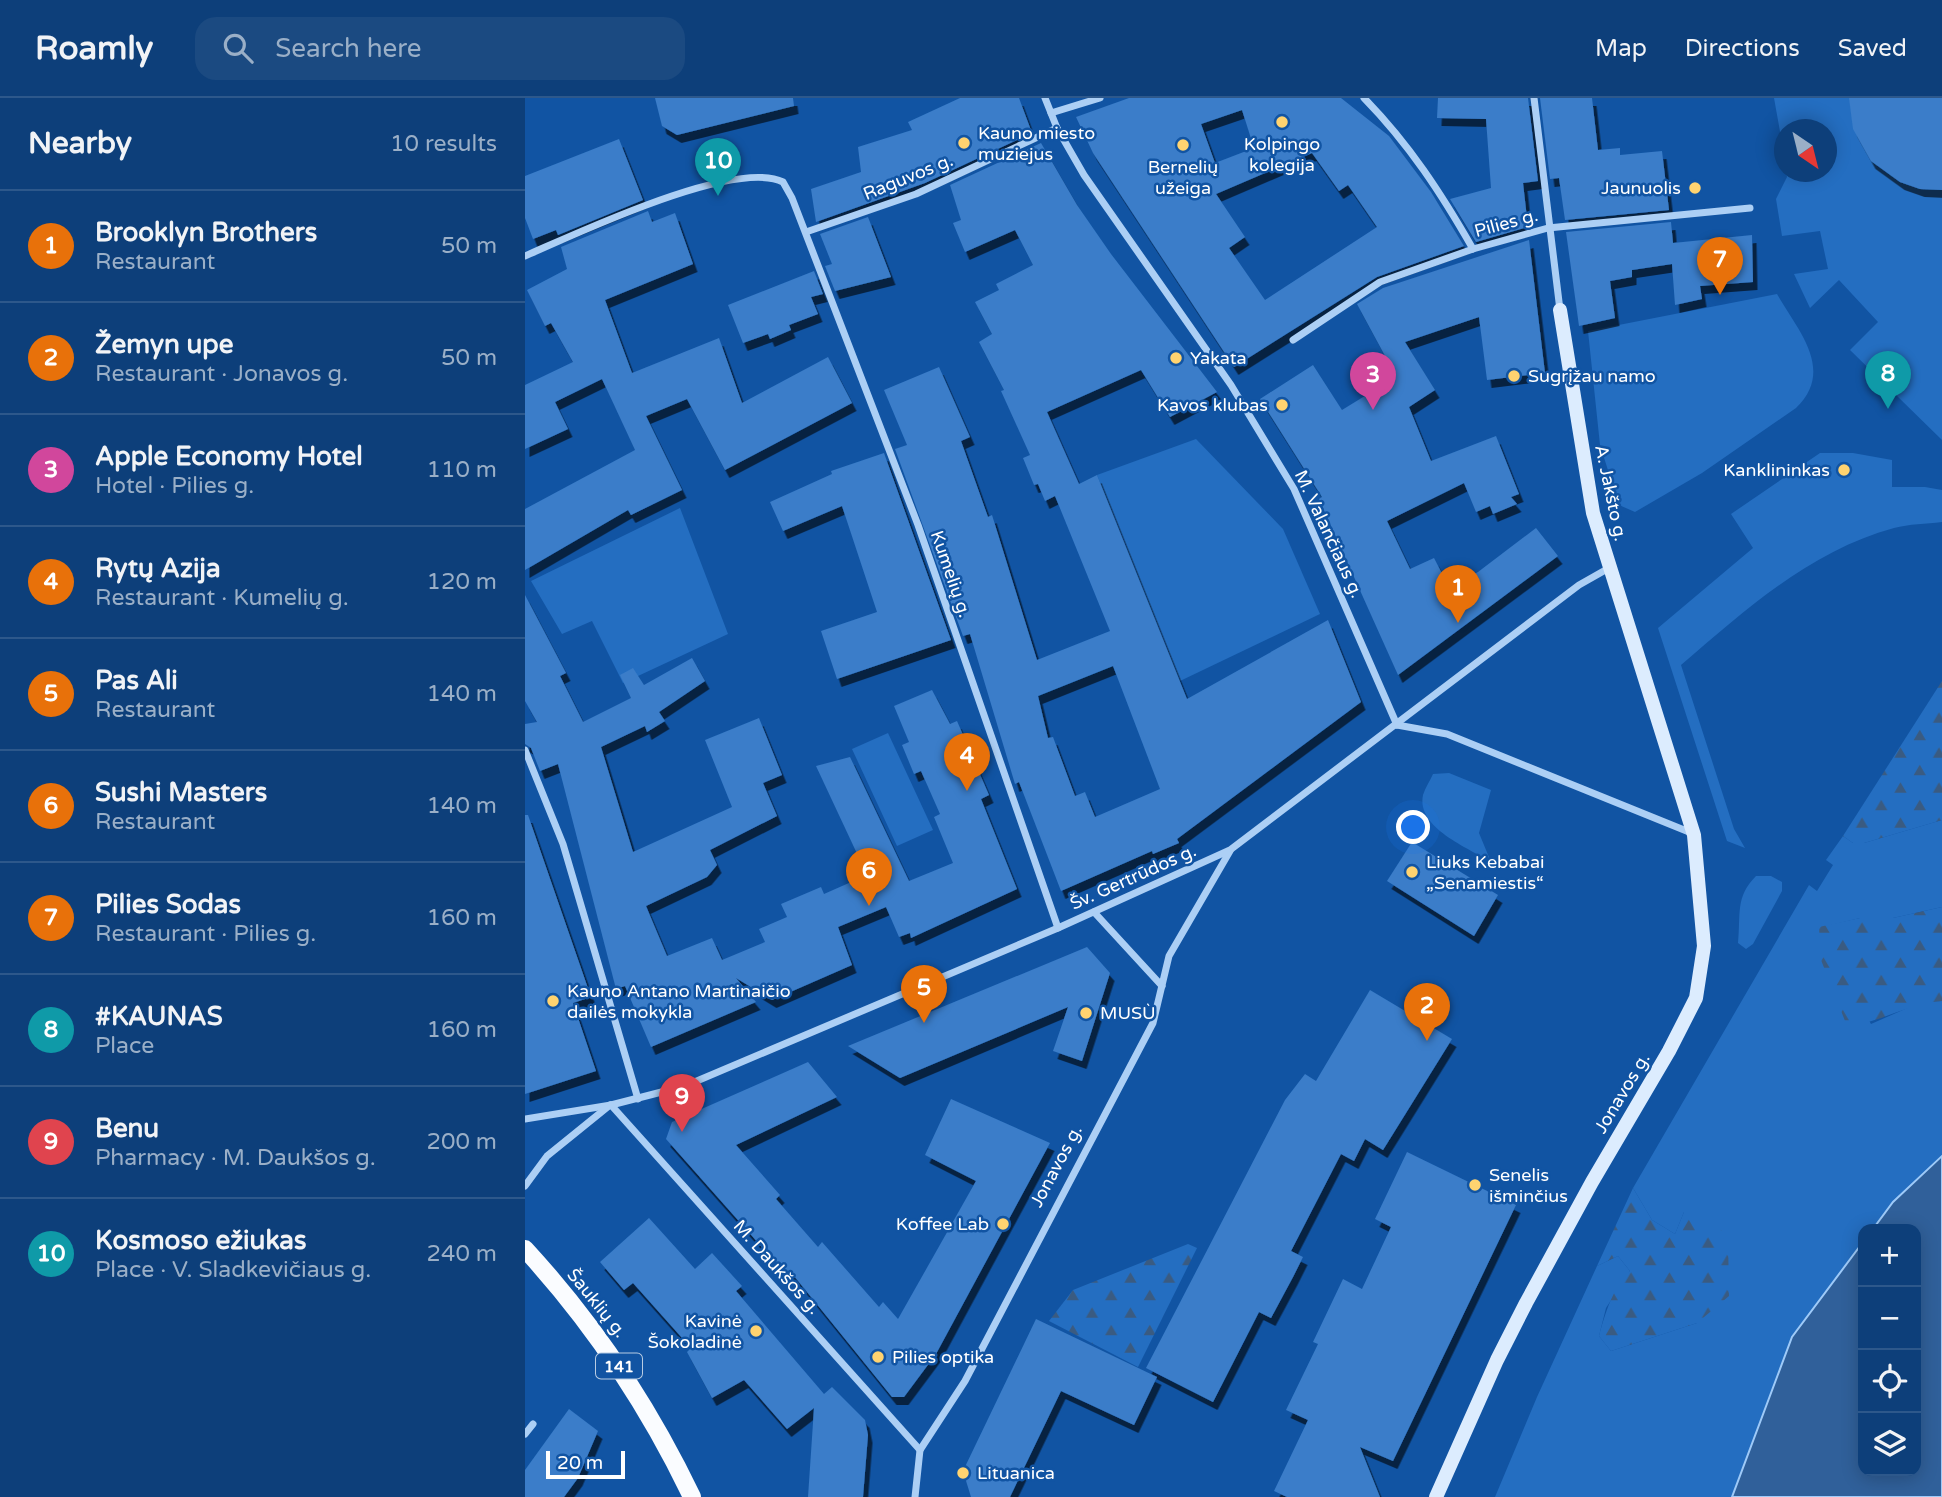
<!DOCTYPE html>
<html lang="en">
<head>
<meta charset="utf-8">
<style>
	body { margin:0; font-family:"Varela Round",sans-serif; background:#1b4a81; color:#f1f3f6 }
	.controls { position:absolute; right:21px; bottom:21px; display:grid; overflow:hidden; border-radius:14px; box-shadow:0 4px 18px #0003 }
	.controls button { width:63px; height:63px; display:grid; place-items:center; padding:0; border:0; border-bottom:2px solid #2d588b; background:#0d3f7a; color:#f1f3f6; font:35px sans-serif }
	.compass { position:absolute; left:1249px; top:21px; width:63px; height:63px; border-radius:50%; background:#0d3f7a; box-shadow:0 4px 18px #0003; rotate:145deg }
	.scale { position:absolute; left:21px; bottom:18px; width:79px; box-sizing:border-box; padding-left:7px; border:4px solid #fff; border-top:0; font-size:19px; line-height:24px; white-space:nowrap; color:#fff; -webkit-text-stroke:5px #1154a3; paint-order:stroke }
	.you { position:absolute; left:889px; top:730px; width:24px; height:24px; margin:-18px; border:5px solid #fff; border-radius:50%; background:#1a73e8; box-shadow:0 0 0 10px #1a73e833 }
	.badge { display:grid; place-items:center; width:46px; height:46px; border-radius:50%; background:#ffd370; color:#fff; font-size:23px; font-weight:700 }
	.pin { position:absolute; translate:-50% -58px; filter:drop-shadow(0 2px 4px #0008) }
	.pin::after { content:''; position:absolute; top:37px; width:24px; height:21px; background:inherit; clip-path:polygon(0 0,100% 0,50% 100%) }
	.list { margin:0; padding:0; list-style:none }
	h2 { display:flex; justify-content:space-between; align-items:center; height:91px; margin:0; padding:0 28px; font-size:30px }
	h2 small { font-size:23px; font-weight:400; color:#9aafc7 }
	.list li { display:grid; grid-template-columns:46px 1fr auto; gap:21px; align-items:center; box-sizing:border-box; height:112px; padding:0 28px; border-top:2px solid #2d588b }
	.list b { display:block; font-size:26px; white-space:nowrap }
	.list p { margin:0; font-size:23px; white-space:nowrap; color:#9aafc7 }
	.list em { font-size:23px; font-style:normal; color:#9aafc7 }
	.icon { flex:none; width:38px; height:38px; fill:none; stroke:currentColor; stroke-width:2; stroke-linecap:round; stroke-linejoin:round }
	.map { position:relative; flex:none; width:1417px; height:1399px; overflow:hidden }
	header { display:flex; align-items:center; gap:42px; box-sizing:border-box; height:98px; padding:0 35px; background:#0d3f7a; border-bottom:2px solid #2d588b }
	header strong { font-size:33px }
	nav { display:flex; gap:38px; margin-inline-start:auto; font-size:24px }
	.search { width:490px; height:63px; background:#1b4a81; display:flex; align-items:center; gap:18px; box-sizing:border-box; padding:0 24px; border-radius:21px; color:#9aafc7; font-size:26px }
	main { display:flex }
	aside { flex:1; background:#0d3f7a }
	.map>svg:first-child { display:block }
	.grass { fill:#246ec1 }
	.forest { fill:url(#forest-firs) }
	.water { fill:#30609a; stroke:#9ecaf8; stroke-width:2 }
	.building { fill:#3a7dc9; fill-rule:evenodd; filter:url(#shadow) }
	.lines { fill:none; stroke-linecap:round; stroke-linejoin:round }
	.street { stroke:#accff5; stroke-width:7 }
	.secondary { stroke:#dcecfe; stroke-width:14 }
	.primary { stroke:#fafcff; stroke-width:18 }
	.poi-dot { fill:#ffd370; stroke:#1154a3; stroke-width:2.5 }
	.labels { text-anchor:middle; stroke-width:5; stroke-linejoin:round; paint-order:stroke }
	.shield { fill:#1154a3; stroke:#b8cce3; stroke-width:2 }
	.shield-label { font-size:16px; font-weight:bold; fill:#fff }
	.poi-label { font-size:18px; fill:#fff; stroke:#1154a3; text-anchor:start }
	.street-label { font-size:18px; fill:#fff; stroke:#1154a3 }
</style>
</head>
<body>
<header>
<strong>Roamly</strong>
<div class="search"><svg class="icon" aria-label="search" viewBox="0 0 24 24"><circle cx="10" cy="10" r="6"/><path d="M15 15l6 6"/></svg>Search here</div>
<nav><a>Map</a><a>Directions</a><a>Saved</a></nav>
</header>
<main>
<aside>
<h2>Nearby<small>10 results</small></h2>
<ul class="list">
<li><span class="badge" style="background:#e8710a">1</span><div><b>Brooklyn Brothers</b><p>Restaurant</p></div><em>50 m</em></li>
<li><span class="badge" style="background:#e8710a">2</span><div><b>Žemyn upe</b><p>Restaurant · Jonavos g.</p></div><em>50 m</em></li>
<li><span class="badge" style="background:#d1479c">3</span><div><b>Apple Economy Hotel</b><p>Hotel · Pilies g.</p></div><em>110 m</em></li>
<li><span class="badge" style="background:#e8710a">4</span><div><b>Rytų Azija</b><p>Restaurant · Kumelių g.</p></div><em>120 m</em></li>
<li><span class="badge" style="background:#e8710a">5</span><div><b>Pas Ali</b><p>Restaurant</p></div><em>140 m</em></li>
<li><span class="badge" style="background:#e8710a">6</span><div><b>Sushi Masters</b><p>Restaurant</p></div><em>140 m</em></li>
<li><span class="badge" style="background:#e8710a">7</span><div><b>Pilies Sodas</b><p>Restaurant · Pilies g.</p></div><em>160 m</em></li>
<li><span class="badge" style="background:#0f9aa8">8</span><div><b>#KAUNAS</b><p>Place</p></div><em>160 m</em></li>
<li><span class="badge" style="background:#e0444e">9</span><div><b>Benu</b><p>Pharmacy · M. Daukšos g.</p></div><em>200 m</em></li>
<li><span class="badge" style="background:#0f9aa8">10</span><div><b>Kosmoso ežiukas</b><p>Place · V. Sladkevičiaus g.</p></div><em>240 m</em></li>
</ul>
</aside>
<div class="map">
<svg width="1417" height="1399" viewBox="0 0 1417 1399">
	<defs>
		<pattern id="forest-firs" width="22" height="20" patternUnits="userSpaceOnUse" patternTransform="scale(1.75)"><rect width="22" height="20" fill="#246ec1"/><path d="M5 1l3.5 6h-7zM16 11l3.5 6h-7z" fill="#3a5b81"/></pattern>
		<filter id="shadow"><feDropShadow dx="4.5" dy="8" stdDeviation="0" flood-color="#0009"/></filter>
	</defs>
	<rect width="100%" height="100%" fill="#1154a3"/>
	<g class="grass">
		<polygon points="1249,0 1417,0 1417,342 1325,252 1353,224 1314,182 1285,210 1269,176 1303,171 1295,133 1257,138 1251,101 1262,79 1261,74 1302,74 1302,32 1260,32 1259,56"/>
		<path d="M1252,196C1274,234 1310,272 1271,310L1177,375L1110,414L1094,407L1075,347L1063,233Z"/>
		<polygon points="671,341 758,431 795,516 655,583 572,377"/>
		<path d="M1295,355H1328L1367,362V389H1400L1417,392V424C1401,426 1384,426 1369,430C1285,453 1220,512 1156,567L1209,731L1220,750L1202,743L1133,530L1228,450L1206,416Z"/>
		<polygon points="155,410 203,536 98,585 67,523 37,536 6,483"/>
		<polygon points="363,635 408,732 372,748 327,651"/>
		<path d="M924,675L966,692L954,735L966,764C944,750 891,730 898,697C900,690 905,683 908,676Z"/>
		<polygon points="1417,722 1417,809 1368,820 1335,820 1294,830 1346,926 1396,904 1417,903 1417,1058 1368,1104 1348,1131 1338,1131 1338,1144 1267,1239 1207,1399 970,1399 1012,1299 1072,1168 1093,1158 1105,1173 1081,1210 1074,1238 1086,1253 1172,1225 1159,1114 1150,1136 1127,1122 1108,1090 1284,787 1292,793 1308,767 1301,762 1318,738 1328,745 1339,745"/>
		<path d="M1231,778H1246L1257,784V793L1228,846L1221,851L1213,845C1216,816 1210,799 1231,778Z"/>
	</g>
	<g class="forest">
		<polygon points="1417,583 1417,722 1339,745 1328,745 1318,738"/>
		<path d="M1417,809V903C1383,905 1356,925 1322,928L1296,862L1294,829L1335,820H1368Z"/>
		<path d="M1108,1090L1127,1122L1150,1136L1159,1114L1177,1118L1203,1137L1204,1198L1172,1225L1086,1253L1074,1238C1081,1213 1087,1192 1105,1173L1093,1158L1072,1168Z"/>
		<polygon points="663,1146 672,1150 613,1269 524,1223 548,1192"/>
	</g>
	<polygon class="water" points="1417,1058 1417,1399 1207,1399 1267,1239 1338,1144 1338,1373 1391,1373 1391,1131 1348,1131 1368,1104"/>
	<g class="building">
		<polygon points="130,0 268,0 269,8 152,37 137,28"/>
		<polygon points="435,0 494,0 507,35 400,85 291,124 286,91 336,74 333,49 387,32 383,24"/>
		<path d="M604,0H816L864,38L906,94L939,148L852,179L709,269L568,55L551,19ZM717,12L729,50L690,65L676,26ZM787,55L814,93L823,87L852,129L740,202L704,150L720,139L691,96Z"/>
		<polygon points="913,0 1003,0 1013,83 998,85 1003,129 951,144 925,101 966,90 961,21 912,20"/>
		<polygon points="1015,0 1067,0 1073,52 1095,50 1095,57 1137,53 1144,112 1040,122 1034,80 1025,81"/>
		<polygon points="1324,0 1417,0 1417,92 1395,91 1375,84 1346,63 1328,31"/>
		<polygon points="94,41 118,102 33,137 31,132 8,141 0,120 0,78"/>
		<path d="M516,45L552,107L586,156L692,294L645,319L616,272L522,314L554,386L572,377L662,601L803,522L836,604L652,741L654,745L628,756L627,753L536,793L494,684L490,686L445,536L438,538L370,351L382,347L359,292L414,269L445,339L436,343L463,419L467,417L512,562L585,533L530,398L520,403L513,386L509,387L498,360L505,357L476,293L479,292L454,244L467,236L450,204L474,192L471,186L508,167L490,132L440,154L428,125L436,122L425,87ZM588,568L635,691L570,719L560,694L550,698L528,639L523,640L513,598Z"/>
		<polygon points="123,113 127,124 150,115 168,166 80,202 107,275 194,240 217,305 303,259 327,305 200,372 162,301 121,318 157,392 106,417 103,412 0,472 0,411 110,352 77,281 30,304 43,331 0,351 0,287 48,264 26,225 20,228 2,192 42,171 36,149"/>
		<polygon points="343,119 366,179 310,193 300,168 307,166 295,136"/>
		<polygon points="1146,124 1148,145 1227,137 1228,184 1175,188 1177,201 1150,207 1147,166 1107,172 1107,179 1085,183 1090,220 1054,228 1041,134"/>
		<polygon points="1004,142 1020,275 962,282 954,219 880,244 910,292 884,309 906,363 971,338 994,396 986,399 992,406 968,416 965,408 951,414 939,385 862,423 885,471 909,460 924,489 953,474 1011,430 1033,458 873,577 794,401 797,399 735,301 788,267 817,312 869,280 863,271 866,269 832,206 858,190"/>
		<polygon points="289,173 298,196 286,199 293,216 264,227 266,232 245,241 243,236 218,245 203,207"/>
		<polygon points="359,355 426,542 312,581 296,533 352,514 317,408 258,433 245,404 307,376 306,373"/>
		<polygon points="0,497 41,575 35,578 58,624 106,600 95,577 108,570 119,587 167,560 180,583 134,614 140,623 122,634 120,628 76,649 108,754 207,709 180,642 234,620 257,677 238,685 252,718 185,752 192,767 182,779 121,808 142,858 187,840 197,862 240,844 234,831 262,819 256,806 296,789 299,796 342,777 291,668 325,659 384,783 428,765 409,719 415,716 396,673 389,676 377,647 384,644 369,608 407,592 425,626 432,623 464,697 456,701 492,791 386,840 385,835 374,839 361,809 313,829 327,867 247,902 211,880 231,904 126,949 100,888 91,891 33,666 15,673 6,650 0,646 0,626 12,624 0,603"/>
		<polygon points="0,717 3,717 66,899 48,905 71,973 0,996"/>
		<polygon points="887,744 973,797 949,838 862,783"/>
		<polygon points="562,849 585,875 557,963 528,953 543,909 375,980 323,948"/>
		<polygon points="845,892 927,941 858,1052 840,1041 829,1063 816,1056 766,1153 778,1159 768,1179 746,1220 734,1214 688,1304 621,1270 760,1002 780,976 791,983"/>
		<polygon points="283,964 312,999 211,1047 255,1097 251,1101 293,1149 297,1144 354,1209 358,1204 373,1221 451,1083 400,1057 426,1001 525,1045 411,1256 379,1299 367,1299 269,1178 266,1182 141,1041 147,1024"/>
		<polygon points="882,1054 991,1107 868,1363 835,1349 855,1399 762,1399 749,1393 783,1322 761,1312 793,1246 788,1244 818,1181 837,1191 866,1129 850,1121"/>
		<polygon points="124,1120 170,1171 187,1155 217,1188 211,1193 299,1296 307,1289 340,1322 343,1337 338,1399 283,1399 289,1310 262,1331 219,1282 187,1300 162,1254 166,1250 108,1185 99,1192 75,1164"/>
		<polygon points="511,1221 632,1279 609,1327 536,1293 485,1399 446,1399 438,1373"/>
		<polygon points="44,1311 73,1333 53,1380 39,1399 0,1399 0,1372"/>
	</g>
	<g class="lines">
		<g class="street">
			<polyline points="520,0 532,30 559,77 706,287 769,391 872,627"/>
			<path d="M839,0C884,46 916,95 948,151"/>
			<polyline points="1009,0 1035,212"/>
			<polyline points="526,15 575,0"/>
			<polyline points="281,134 391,96 532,30"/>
			<path d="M0,158C51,136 210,60 258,84L267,100L393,427L533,830"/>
			<polyline points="768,242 855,184 948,151 1023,130 1225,110"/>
			<polyline points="872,627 922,636 1169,736"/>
			<polyline points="0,652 38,746 113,1001"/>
			<polyline points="569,814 637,888"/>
			<polyline points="86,1007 395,1352"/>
			<polyline points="0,1021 86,1007 160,988 533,830 705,752 1054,487 1084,470"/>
			<polyline points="0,1088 22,1058 85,1007"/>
			<polyline points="0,1336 8,1326"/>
			<polyline points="390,1399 395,1352 440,1283 628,925 644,858 705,753"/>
		</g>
		<polyline class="secondary" points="911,1399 972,1262 1001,1205 1067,1084 1144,953 1171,900 1179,848 1169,737 1068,415 1035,212"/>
		<path class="primary" d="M0,1151C69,1226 123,1307 167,1399"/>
	</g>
	<g class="poi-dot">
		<circle cx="757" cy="24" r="7"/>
		<circle cx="439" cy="45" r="7"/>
		<circle cx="658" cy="47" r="7"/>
		<circle cx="1170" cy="90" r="7"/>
		<circle cx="651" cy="260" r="7"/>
		<circle cx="989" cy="278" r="7"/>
		<circle cx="757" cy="307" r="7"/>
		<circle cx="1319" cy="372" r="7"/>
		<circle cx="887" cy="774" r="7"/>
		<circle cx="28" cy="903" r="7"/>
		<circle cx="561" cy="915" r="7"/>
		<circle cx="950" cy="1087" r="7"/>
		<circle cx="478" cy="1126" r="7"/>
		<circle cx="231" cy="1233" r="7"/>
		<circle cx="353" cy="1259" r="7"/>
		<circle cx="438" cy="1375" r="7"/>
	</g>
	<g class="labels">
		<rect class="shield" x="71" y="1255.5" width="46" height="25" rx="5"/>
		<g class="shield-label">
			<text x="94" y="1274">141</text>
		</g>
		<g class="poi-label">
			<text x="453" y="41">Kauno miesto<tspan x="453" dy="21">muziejus</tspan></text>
			<text x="757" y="52" text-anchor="middle">Kolpingo<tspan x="757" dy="21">kolegija</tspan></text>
			<text x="658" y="75" text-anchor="middle">Bernelių<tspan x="658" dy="21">užeiga</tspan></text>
			<text x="1156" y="96" text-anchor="end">Jaunuolis</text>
			<text x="665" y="266">Yakata</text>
			<text x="1003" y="284">Sugrįžau namo</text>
			<text x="743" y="313" text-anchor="end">Kavos klubas</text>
			<text x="1305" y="378" text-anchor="end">Kanklininkas</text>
			<text x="901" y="770">Liuks Kebabai<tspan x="901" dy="21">„Senamiestis“</tspan></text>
			<text x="42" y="899">Kauno Antano Martinaičio<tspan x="42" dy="21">dailės mokykla</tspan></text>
			<text x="575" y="921">MUSÙ</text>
			<text x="964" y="1083">Senelis<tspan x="964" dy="21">išminčius</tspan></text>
			<text x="464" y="1132" text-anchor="end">Koffee Lab</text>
			<text x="217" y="1229" text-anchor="end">Kavinė<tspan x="217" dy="21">Šokoladinė</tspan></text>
			<text x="367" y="1265">Pilies optika</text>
			<text x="452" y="1381">Lituanica</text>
		</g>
		<g class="street-label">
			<text transform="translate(383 79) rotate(-22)" y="6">Raguvos g.</text>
			<text transform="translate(981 125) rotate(-15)" y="6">Pilies g.</text>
			<text transform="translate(1086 395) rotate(78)" y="6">A. Jakšto g.</text>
			<text transform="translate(804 436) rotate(65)" y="6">M. Valančiaus g.</text>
			<text transform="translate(426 476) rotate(71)" y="6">Kumelių g.</text>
			<text transform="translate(608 779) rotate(-24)" y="6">Šv. Gertrūdos g.</text>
			<text transform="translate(1097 995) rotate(-59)" y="6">Jonavos g.</text>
			<text transform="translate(531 1068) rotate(-62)" y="6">Jonavos g.</text>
			<text transform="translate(252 1169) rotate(48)" y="6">M. Daukšos g.</text>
			<text transform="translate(72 1205) rotate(51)" y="6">Šauklių g.</text>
		</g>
	</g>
</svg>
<div class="controls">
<button>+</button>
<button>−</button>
<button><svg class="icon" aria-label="locate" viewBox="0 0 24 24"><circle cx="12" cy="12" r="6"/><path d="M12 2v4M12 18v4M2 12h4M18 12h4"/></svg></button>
<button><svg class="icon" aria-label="layers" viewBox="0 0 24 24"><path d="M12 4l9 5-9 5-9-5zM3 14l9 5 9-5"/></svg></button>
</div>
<svg class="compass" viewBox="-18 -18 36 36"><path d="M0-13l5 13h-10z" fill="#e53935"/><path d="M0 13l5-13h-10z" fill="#9aafc7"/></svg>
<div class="scale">20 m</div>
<div class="you"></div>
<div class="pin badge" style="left:933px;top:525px;background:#e8710a">1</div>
<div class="pin badge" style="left:902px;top:943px;background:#e8710a">2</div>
<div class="pin badge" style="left:848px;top:312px;background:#d1479c">3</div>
<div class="pin badge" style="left:442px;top:693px;background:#e8710a">4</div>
<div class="pin badge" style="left:399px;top:925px;background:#e8710a">5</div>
<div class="pin badge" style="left:344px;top:808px;background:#e8710a">6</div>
<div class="pin badge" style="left:1195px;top:197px;background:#e8710a">7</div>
<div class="pin badge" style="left:1363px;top:311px;background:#0f9aa8">8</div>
<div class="pin badge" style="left:157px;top:1034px;background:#e0444e">9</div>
<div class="pin badge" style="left:193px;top:98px;background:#0f9aa8">10</div>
</div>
</main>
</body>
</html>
